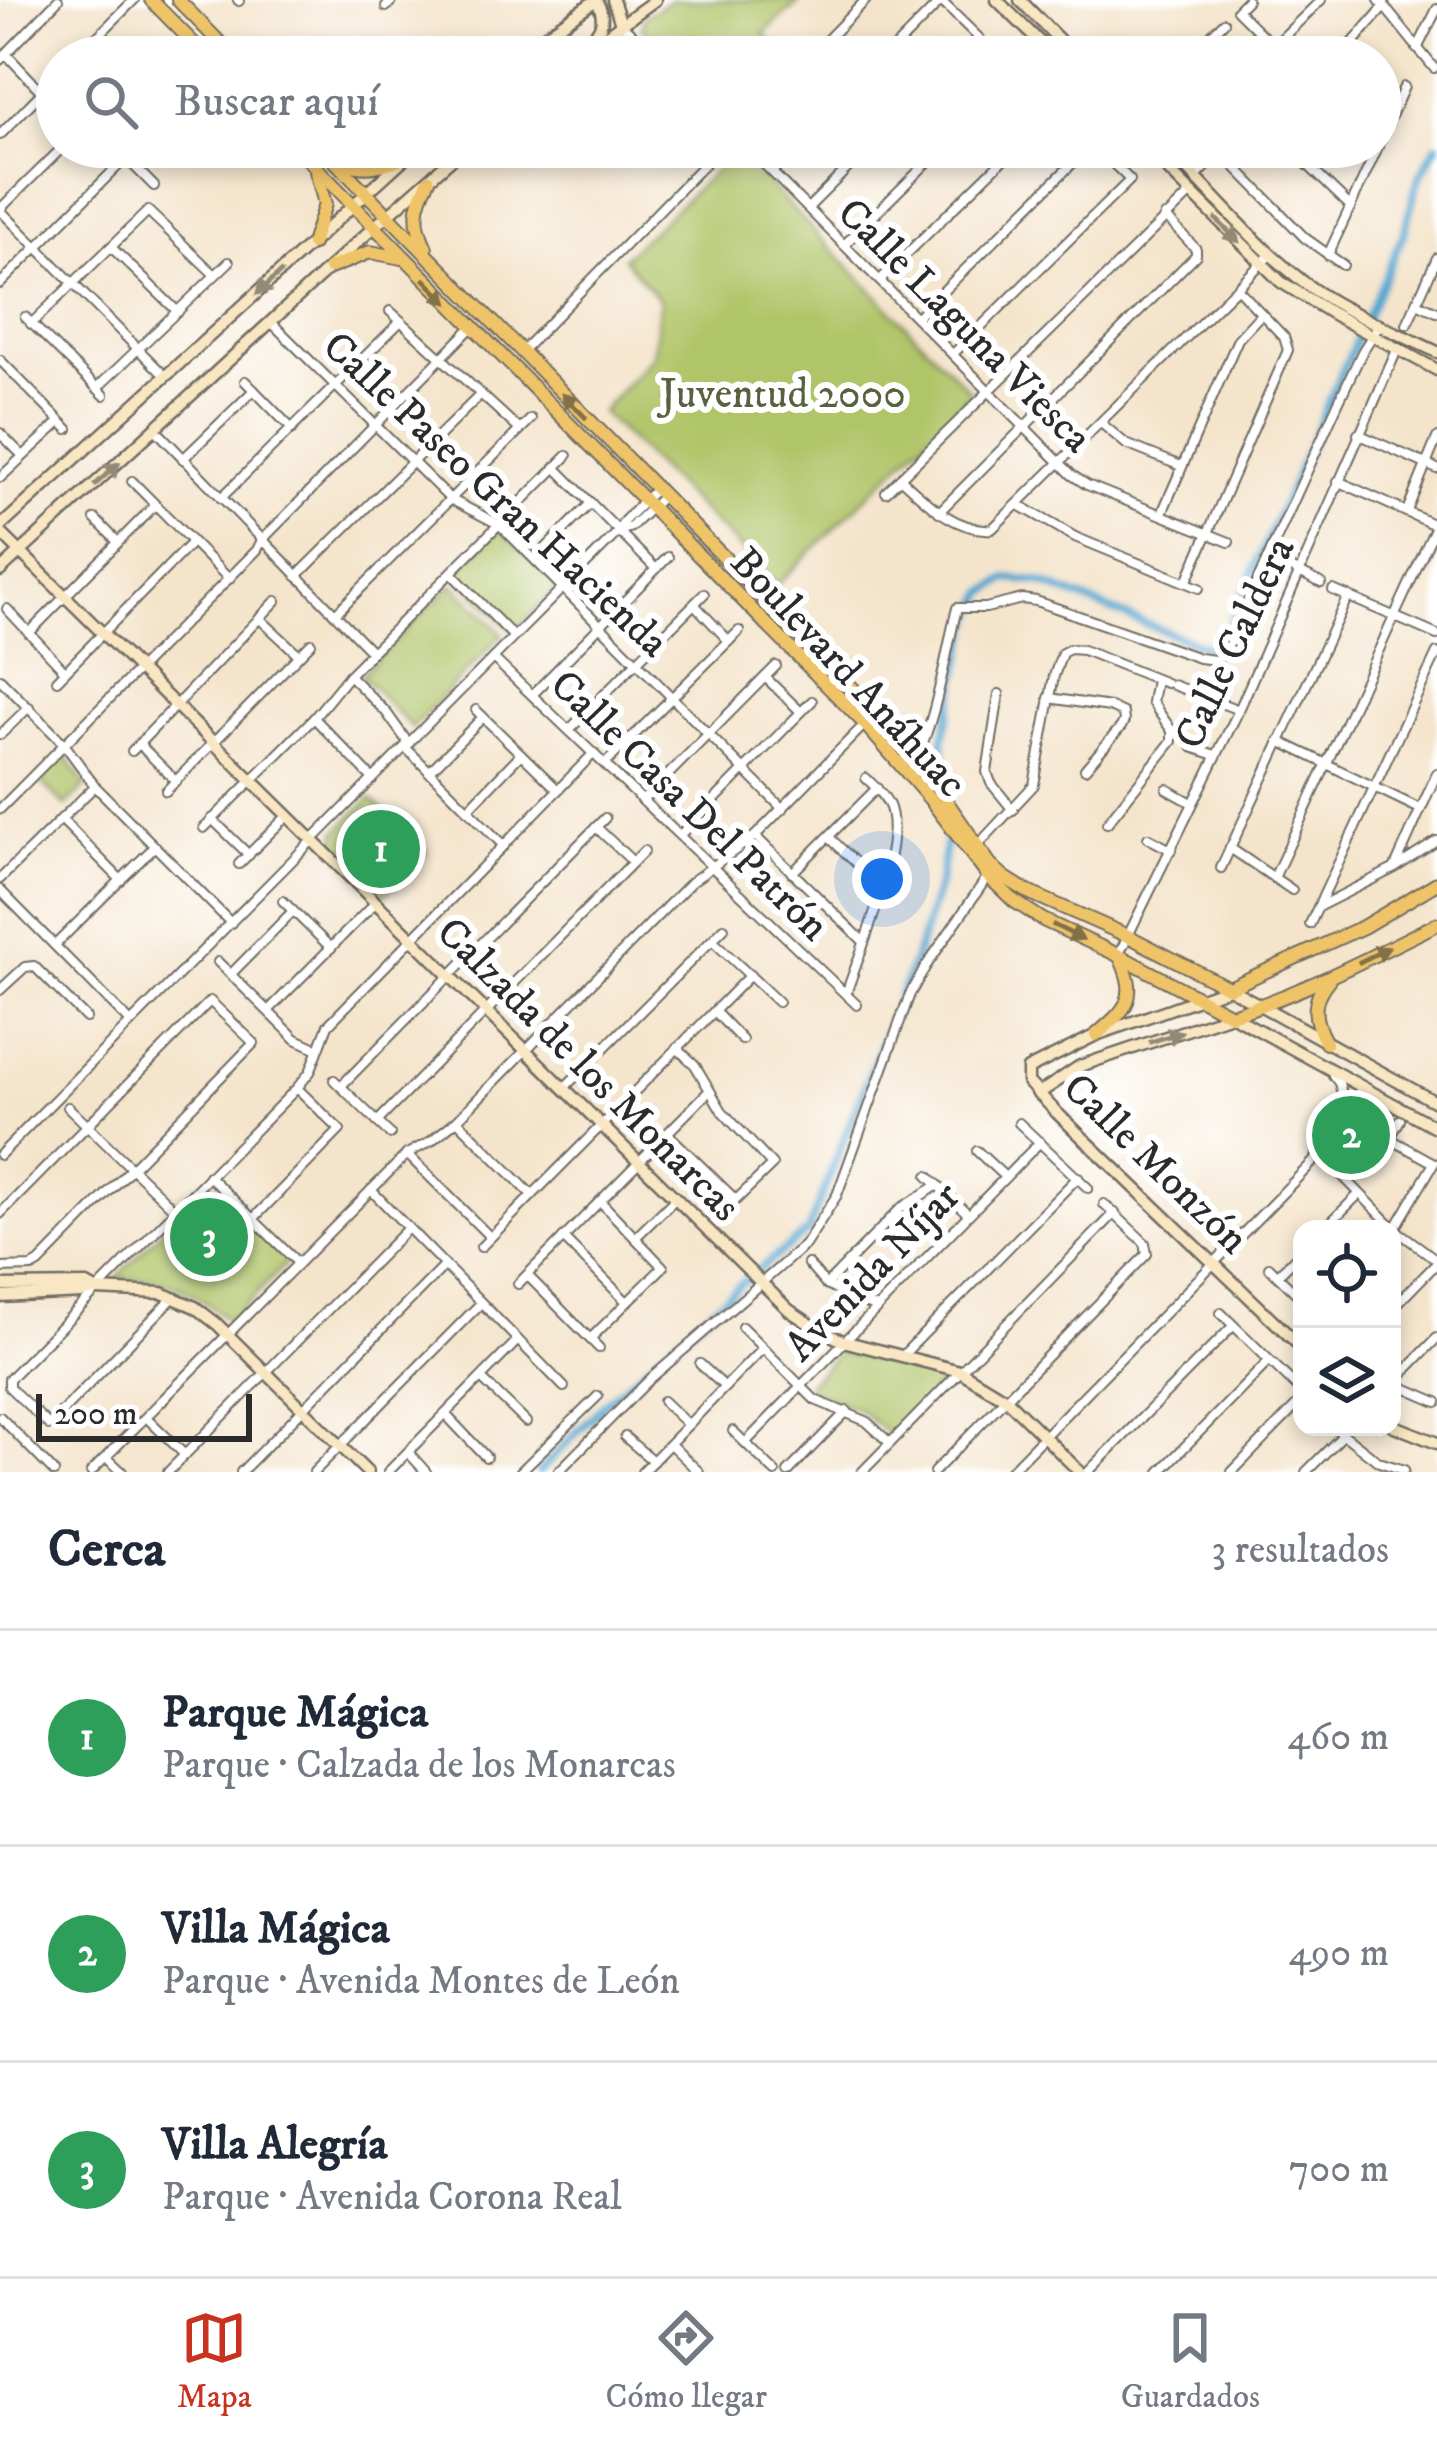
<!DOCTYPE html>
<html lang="es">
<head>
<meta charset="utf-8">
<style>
	body { margin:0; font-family:"IM FELL DW Pica",serif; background:#f2f2f3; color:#1f2937 }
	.controls { position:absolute; right:36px; bottom:36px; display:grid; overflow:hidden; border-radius:24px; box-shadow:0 6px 18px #0003 }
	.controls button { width:108px; height:108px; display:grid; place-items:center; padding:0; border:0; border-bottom:3px solid #e0e1e3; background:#fff; color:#1f2937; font:60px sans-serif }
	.scale { position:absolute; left:36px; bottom:30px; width:216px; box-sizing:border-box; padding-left:12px; border:6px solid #2b2b2b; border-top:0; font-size:33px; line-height:42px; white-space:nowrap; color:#2b2b2b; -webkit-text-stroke:9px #fff; paint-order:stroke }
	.you { position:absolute; left:882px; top:879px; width:42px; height:42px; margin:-30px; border:9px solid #fff; border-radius:50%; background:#1a73e8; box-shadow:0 0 0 18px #1a73e833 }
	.badge { display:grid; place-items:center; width:78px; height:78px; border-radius:50%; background:#c8321e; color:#fff; font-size:39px; font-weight:700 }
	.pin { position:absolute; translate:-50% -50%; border:6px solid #fff; box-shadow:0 3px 12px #0006 }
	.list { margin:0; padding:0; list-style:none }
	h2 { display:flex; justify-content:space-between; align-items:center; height:156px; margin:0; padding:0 48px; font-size:51px }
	h2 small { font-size:39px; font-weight:400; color:#747a83 }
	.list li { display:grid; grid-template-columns:78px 1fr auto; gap:36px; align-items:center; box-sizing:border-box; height:216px; padding:0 48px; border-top:3px solid #e0e1e3 }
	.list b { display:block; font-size:45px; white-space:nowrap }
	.list p { margin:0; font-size:39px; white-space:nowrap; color:#747a83 }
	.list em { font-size:39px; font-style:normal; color:#747a83 }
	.icon { flex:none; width:66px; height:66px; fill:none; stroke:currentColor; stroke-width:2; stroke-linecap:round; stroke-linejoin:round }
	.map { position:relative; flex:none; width:1437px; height:1472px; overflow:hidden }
	.search { position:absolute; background:#fff; box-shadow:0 6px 18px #0003; left:36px; right:36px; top:36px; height:132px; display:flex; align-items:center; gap:30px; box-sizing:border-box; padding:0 42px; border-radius:66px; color:#747a83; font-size:45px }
	.sheet { height:804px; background:#fff }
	nav { display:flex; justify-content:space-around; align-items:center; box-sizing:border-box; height:168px; border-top:3px solid #e0e1e3; background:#fff; font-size:33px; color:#747a83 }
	nav a { display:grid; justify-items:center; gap:6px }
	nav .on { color:#c8321e }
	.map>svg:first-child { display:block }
	.green { fill:#b0c468; stroke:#6e784a; stroke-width:3 }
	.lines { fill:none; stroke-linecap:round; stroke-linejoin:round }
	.canal { stroke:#55a7d0; stroke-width:8 }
	.street-casing { stroke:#716c63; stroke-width:12 }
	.secondary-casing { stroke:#716c63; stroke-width:15 }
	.primary-casing { stroke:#716c63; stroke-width:16 }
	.street { stroke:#fff; stroke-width:8 }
	.secondary { stroke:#f9e7c3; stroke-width:10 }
	.primary { stroke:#efc469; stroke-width:12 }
	.oneway { fill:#928977 }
	.oneway2 { fill:#837047 }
	.labels { text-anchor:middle; stroke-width:12; stroke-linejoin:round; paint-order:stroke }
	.street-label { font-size:42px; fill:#2b2b2b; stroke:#fff }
	.park-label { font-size:42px; fill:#5a6140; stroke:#fff }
</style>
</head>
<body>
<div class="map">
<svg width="1437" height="1472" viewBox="0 0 1437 1472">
	<rect width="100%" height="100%" fill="#fff"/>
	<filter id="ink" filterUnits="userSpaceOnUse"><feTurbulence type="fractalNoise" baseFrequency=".00833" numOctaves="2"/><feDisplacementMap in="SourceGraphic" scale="24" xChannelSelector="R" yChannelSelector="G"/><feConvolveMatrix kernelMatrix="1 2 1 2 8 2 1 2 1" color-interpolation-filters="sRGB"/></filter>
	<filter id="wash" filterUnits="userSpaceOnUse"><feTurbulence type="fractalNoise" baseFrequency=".004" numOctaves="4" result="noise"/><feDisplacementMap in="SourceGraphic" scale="48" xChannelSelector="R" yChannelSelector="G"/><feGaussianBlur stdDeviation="2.7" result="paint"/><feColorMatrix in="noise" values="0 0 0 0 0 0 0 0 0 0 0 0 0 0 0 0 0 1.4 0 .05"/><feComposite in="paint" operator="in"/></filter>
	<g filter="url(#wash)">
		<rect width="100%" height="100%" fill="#f4e4cb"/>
		<g class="green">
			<polygon points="671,0 801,0 764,34 783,57 671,57 642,28 644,17"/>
			<polygon points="736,151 972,393 777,585 601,412 653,356 660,300 623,258"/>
			<polygon points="499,529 559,588 514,632 456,574"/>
			<polygon points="453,584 503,634 412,728 361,675"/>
			<polygon points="65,754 86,786 65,806 38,779"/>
			<polygon points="371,798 426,852 385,895 335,846 337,831"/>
			<path d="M210,1184L288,1261L229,1323C194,1289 165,1275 116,1279L178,1213Z"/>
			<polygon points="839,1352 942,1376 941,1384 890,1436 858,1409 808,1390 809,1383"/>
		</g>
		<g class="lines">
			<g class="canal">
				<polyline points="945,794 943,741 969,629 985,593 1007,579 1039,582 1208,648 1220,646 1404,233 1418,180 1437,145"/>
				<polyline points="539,1472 607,1401 738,1286 808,1231 918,950 940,879 947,838 946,821"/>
			</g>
		</g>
	</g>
	<g filter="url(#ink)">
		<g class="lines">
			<g class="street-casing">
				<g id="street">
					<polyline points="238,0 239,1"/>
					<polyline points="1247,0 1237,10 1284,57"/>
					<polyline points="1379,0 1434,68"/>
					<polyline points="386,7 393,0"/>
					<polyline points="621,24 657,57"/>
					<polyline points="1274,46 1321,0"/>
					<polyline points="1417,49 1437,9"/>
					<polyline points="6,54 42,92"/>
					<polyline points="77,57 134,0"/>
					<polyline points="810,57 866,0"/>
					<polyline points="886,57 941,1 979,38 959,57"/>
					<polyline points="1189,57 1224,22"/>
					<polyline points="1337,57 1343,54 1383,8 1385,0"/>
					<polyline points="0,60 58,0"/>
					<polyline points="1380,91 1395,105"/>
					<polyline points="0,135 57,77"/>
					<polyline points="1380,141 1404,87"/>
					<polyline points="189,147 192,150"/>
					<polyline points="747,147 1072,475 1087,485 1229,542"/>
					<polyline points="1289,147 1351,207"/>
					<polyline points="1221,152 1305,238 1343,265"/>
					<polyline points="126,158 154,186"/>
					<polyline points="772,172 797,147"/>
					<polyline points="1196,177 1226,147"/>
					<polyline points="808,208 869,147"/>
					<polyline points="0,209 63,147"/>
					<polyline points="0,210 165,376"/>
					<polyline points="844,245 943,147"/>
					<polyline points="111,247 178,312"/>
					<polyline points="1328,255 1378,147"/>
					<polyline points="880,280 1016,147"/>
					<polyline points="0,284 137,147"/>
					<polyline points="1417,303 1437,312"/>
					<polyline points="390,311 520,430"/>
					<polyline points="25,317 104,395"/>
					<polyline points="917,317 1089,147"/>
					<polyline points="272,323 450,499 500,525 783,809"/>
					<polyline points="31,324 148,211 215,275"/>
					<polyline points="1407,324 1437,258"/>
					<polyline points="522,351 721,147"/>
					<polyline points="953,354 1130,180 1096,147"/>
					<polyline points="0,360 68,429"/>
					<polyline points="245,381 292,429"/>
					<polyline points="97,388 229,262"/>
					<polyline points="1101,423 1126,444 1181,466"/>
					<polyline points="156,430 372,652"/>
					<polyline points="0,433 23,456"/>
					<polyline points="1358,434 1437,469"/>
					<polyline points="183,459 254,390"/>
					<polyline points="555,467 656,569"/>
					<polyline points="1,477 60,422"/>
					<path d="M900,478C925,501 956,532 992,529L1271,254"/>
					<polyline points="132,481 229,579"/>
					<polyline points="1338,481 1437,526"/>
					<polyline points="886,492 1190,194"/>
					<polyline points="221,498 401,321"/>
					<polyline points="1019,505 1075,537 1199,588"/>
					<polyline points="1407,511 1437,438"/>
					<polyline points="939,512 1196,255 1196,249 1165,216"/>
					<polyline points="1162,513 1238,339 1261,314"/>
					<polyline points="95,519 118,542"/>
					<polyline points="620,531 631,527 663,496"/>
					<polyline points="535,559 591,503"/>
					<polyline points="1279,562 1321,583"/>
					<polyline points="452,574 513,636"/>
					<polyline points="297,576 481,394"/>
					<polyline points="1187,581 1288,350 1284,337 1237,288"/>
					<polyline points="1333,590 1437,635"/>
					<polyline points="694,604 729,641"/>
					<polyline points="7,609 65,671"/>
					<polyline points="335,614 531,419"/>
					<polyline points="259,618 299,655"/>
					<polyline points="29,633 155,505"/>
					<polyline points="493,658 857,1005"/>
					<polyline points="349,675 386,712 409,744"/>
					<polyline points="765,677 801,712"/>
					<polyline points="0,679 65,745 95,786 231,923"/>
					<polyline points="57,680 191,543"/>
					<polyline points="1173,685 1239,710"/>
					<polyline points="533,694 668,557"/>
					<polyline points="999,694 987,772 991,783 1013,810"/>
					<polyline points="1049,698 1110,707 1123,713 1124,721 1121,727 1085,769"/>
					<polyline points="476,710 558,790"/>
					<polyline points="314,718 373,779"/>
					<polyline points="570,729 704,594"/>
					<polyline points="0,735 29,707"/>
					<polyline points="1279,741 1420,809"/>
					<polyline points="139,744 176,781"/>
					<polyline points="1192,747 1215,755"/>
					<polyline points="406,748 504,846"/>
					<polyline points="132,751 276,601"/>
					<polyline points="606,763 739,631"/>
					<polyline points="429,772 483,717"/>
					<path d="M908,772C935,732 945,656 957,608H986L1022,599L1036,601L1199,658L1215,660L1224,655L1338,403L1362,352L1379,325"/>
					<polyline points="1167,789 1192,803"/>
					<polyline points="166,791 311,643"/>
					<polyline points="643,800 776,666"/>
					<polyline points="0,809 257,550 262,540 472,327"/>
					<polyline points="467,810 521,754"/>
					<polyline points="61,819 121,880"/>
					<polyline points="212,819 249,855"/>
					<polyline points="1107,823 1172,741 1172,731 1152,702 1156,680"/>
					<polyline points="596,827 633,862"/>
					<polyline points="204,828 314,718 349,675 567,456"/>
					<polyline points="680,835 812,701"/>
					<polyline points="755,836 863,941"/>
					<polyline points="829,837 881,887"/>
					<polyline points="1148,838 1171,850"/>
					<polyline points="978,845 1034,785 1054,676 1062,653 1070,649 1083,650 1166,683"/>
					<polyline points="1230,848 1292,890"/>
					<polyline points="239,864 287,816"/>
					<polyline points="1395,867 1437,773"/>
					<polyline points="1221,868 1348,596"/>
					<polyline points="792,873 877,788"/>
					<polyline points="1274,878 1436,526"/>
					<polyline points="0,879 95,786"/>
					<polyline points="0,890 131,1023"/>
					<polyline points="283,901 331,948"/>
					<polyline points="1320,906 1395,868 1437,841"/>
					<polyline points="1310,924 1437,653"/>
					<polyline points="712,940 778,1002"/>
					<polyline points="55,945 155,846"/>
					<polyline points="1119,954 1239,710 1397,350"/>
					<polyline points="218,962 296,1039 318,1049"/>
					<polyline points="231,974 293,911"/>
					<polyline points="0,990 25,967 34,966 86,1018"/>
					<path d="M846,994C860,951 904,849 890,808C886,796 875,787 866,778"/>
					<polyline points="268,1011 376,902"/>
					<polyline points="714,1011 742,1040"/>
					<polyline points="334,1080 390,1134"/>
					<polyline points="341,1086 605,818"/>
					<polyline points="564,1088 724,928"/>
					<polyline points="68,1107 175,1210"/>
					<polyline points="1347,1115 1434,1163"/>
					<polyline points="457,1120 532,1195"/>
					<polyline points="377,1122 644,851"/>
					<polyline points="1019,1123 1088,1188"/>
					<polyline points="667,1133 736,1200 772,1165 722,1111 695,1065 677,1048"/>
					<polyline points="1390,1138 1400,1120"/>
					<polyline points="977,1151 1005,1177"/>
					<polyline points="1318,1151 1396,1230 1437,1260"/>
					<polyline points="1317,1153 1343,1097 1339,1083 1333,1075"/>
					<polyline points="407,1154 490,1237"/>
					<polyline points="0,1155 618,532 624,521 656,489"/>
					<polyline points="209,1176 298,1263"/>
					<polyline points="928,1176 968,1214"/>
					<polyline points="371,1190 564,1387"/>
					<polyline points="0,1214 210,1001 254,1043 39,1263 32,1267 0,1268"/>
					<polyline points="253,1219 340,1130 297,1088"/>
					<polyline points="1324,1229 1359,1194"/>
					<polyline points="1392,1234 1434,1163"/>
					<polyline points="636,1237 676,1198"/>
					<polyline points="563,1238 627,1302"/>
					<polyline points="481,1247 750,975"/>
					<polyline points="808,1264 826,1285 876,1308"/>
					<polyline points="1269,1267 1302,1299"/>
					<polyline points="527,1275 599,1348"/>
					<polyline points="1278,1275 1302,1251"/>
					<polyline points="518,1284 709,1091"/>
					<polyline points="826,1285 901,1208 938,1185"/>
					<polyline points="173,1298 49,1425 9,1387 9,1379 297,1088 310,1072 328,1025 594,753"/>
					<polyline points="1392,1309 1437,1263"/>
					<polyline points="1221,1313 1302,1392"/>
					<polyline points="742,1327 815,1400 866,1421 890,1443"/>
					<polyline points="590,1339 663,1267 600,1201"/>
					<polyline points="903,1355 1078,1177"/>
					<polyline points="700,1364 725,1387"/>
					<polyline points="481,1378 526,1422"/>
					<polyline points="1393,1383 1437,1402"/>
					<polyline points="1392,1384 1437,1338"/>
					<polyline points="663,1401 688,1425"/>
					<polyline points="446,1415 486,1457"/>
					<polyline points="0,1417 54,1472"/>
					<polyline points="146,1417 185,1455"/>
					<polyline points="1334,1427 1379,1462 1404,1470"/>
					<polyline points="733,1431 775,1472"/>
					<polyline points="625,1437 653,1461"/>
					<polyline points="746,1442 1040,1142"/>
					<polyline points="670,1444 699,1472"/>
					<polyline points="408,1452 426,1472"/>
					<polyline points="106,1457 122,1472"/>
					<polyline points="91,1472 407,1154 431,1141 457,1120 691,882 755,836 867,722"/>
					<polyline points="168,1472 408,1228"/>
					<polyline points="241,1472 444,1266"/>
					<polyline points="314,1472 481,1303"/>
					<polyline points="388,1472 518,1340"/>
					<polyline points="520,1472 598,1396"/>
					<polyline points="558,1472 650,1379 805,1245 837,1195 910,994 926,966 988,876"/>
					<polyline points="642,1472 762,1349"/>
					<polyline points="788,1472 847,1411"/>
					<polyline points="862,1472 1115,1213"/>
					<polyline points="934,1472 1147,1254 1145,1243 1104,1204"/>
					<polyline points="1009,1472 1315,1160 1322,1155 1362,1087"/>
					<polyline points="1088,1472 1233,1326"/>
					<polyline points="1160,1472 1268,1362"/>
					<polyline points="1232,1472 1302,1400"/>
					<polyline points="1306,1472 1343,1435"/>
				</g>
			</g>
			<g class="secondary-casing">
				<g id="secondary">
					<polyline points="613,0 621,24"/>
					<polyline points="997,0 1055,57"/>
					<polyline points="1020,0 1076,57"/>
					<polyline points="583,52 655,0"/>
					<path d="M514,57L596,0C614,30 588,39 566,57"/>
					<polyline points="1145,147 1281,282 1331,313 1437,370"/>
					<path d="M1166,147C1214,194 1258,250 1313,289C1351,315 1396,332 1437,352"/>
					<polyline points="0,527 417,147"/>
					<polyline points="0,532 789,1310 816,1328 843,1341 960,1371 1006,1399 1080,1472"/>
					<polyline points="0,571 363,237 465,147"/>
					<polyline points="1038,1094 1080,1066 1231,1015 1437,1128"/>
					<polyline points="0,1286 87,1285 96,1290 162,1293 195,1307 217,1324 367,1472"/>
					<polyline points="0,1297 82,1293 93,1290"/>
					<polyline points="1302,1348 1057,1113 1028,1082 1028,1069 1096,1035 1229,988 1437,1103"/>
					<polyline points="1392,1425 1437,1443"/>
				</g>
			</g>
			<g class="primary-casing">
				<g id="primary">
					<polyline points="151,0 207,57"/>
					<polyline points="178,0 234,57"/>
					<path d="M296,147L865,724L930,799L988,876L1014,901L1043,920L1120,956L1231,1015C1303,993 1370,957 1437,924"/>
					<polyline points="321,147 876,712 917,759 990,864 1004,877 1028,892 1128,936 1229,988 1363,927 1437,883"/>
					<path d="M339,160C363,172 382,166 406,157"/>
					<polyline points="312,244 325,204 316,171"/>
					<path d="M426,248C413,221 415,206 429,180"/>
					<polyline points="330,268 370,252 402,258"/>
					<path d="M1096,1035C1128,1008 1139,998 1120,957"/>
					<path d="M1326,1043C1312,1019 1311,1000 1329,979"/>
				</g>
			</g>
			<use href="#street" class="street"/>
			<use href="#secondary" class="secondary"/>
			<use href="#primary" class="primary"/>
		</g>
		<defs><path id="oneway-solid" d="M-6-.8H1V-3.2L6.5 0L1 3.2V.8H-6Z" transform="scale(3)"/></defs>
		<g class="oneway">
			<use href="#oneway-solid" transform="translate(1227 230) rotate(45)"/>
			<use href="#oneway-solid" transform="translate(269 283) rotate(138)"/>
			<use href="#oneway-solid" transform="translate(107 474) rotate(-42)"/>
			<use href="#oneway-solid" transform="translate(1166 1037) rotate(-18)"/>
		</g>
		<g class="oneway2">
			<use href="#oneway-solid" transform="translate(436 291) rotate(46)"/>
			<use href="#oneway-solid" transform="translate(574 406) rotate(-135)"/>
			<use href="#oneway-solid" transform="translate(1068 932) rotate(26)"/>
			<use href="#oneway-solid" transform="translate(1374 955) rotate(-26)"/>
		</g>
	</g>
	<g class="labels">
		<g class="street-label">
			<text transform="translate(966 324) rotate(45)" y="15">Calle Laguna Viesca</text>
			<text transform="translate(497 493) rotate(43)" y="15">Calle Paseo Gran Hacienda</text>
			<text transform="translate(1233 642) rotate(-65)" y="15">Calle Caldera</text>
			<text transform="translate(850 671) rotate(47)" y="15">Boulevard Anáhuac</text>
			<text transform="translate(691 804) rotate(44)" y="15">Calle Casa Del Patrón</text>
			<text transform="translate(590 1068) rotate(45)" y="15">Calzada de los Monarcas</text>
			<text transform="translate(1157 1162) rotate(44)" y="15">Calle Monzón</text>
			<text transform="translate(871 1270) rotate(-46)" y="15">Avenida Níjar</text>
		</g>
		<g class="park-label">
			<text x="783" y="407">Juventud 2000</text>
		</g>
	</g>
</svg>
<div class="controls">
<button><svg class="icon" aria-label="locate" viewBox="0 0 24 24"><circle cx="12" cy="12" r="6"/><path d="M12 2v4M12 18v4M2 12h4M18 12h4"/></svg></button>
<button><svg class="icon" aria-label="layers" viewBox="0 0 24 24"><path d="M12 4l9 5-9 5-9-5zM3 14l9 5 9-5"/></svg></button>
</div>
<div class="scale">200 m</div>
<div class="you"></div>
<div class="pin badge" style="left:381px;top:849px;background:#2e9e5b">1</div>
<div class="pin badge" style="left:1351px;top:1135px;background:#2e9e5b">2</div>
<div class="pin badge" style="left:209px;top:1237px;background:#2e9e5b">3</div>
<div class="search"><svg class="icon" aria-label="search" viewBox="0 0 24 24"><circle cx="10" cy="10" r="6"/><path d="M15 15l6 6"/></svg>Buscar aquí</div>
</div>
<section class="sheet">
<h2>Cerca<small>3 resultados</small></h2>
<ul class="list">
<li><span class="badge" style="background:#2e9e5b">1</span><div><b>Parque Mágica</b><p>Parque · Calzada de los Monarcas</p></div><em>460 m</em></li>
<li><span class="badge" style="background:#2e9e5b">2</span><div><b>Villa Mágica</b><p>Parque · Avenida Montes de León</p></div><em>490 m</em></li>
<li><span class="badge" style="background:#2e9e5b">3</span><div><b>Villa Alegría</b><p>Parque · Avenida Corona Real</p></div><em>700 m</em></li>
</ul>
</section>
<nav>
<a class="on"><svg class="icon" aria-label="map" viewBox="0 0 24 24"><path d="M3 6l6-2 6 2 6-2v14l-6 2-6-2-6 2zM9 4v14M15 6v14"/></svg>Mapa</a>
<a><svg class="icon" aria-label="directions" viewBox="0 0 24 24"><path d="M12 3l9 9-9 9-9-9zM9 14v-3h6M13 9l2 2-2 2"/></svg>Cómo llegar</a>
<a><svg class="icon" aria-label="saved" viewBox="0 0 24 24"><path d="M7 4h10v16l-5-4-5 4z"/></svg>Guardados</a>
</nav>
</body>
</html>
